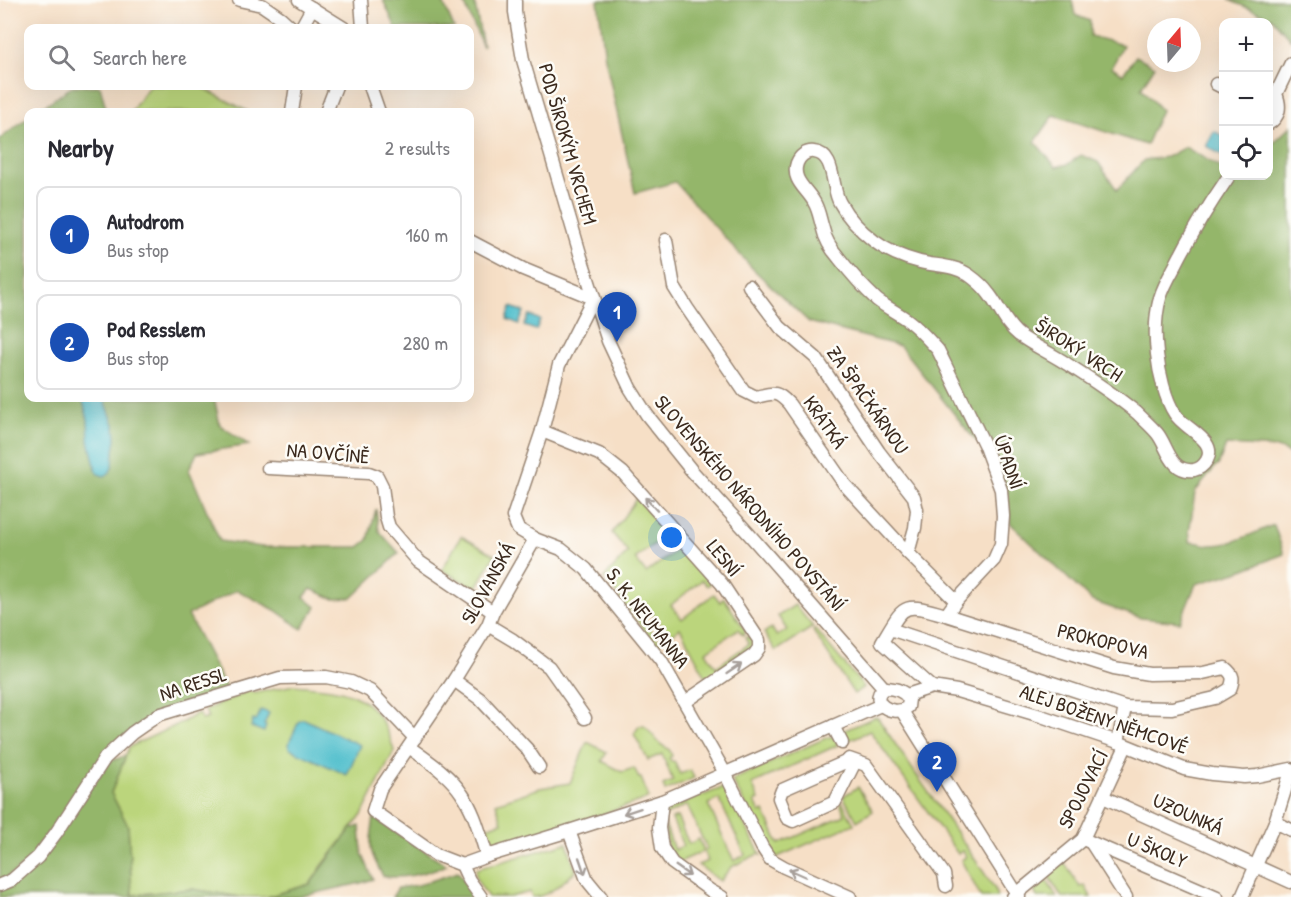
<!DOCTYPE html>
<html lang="en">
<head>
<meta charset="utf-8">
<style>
	body { margin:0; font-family:"Patrick Hand",sans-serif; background:#f7f7f7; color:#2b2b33 }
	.controls { position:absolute; right:18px; top:18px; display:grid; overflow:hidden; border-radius:12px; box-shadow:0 6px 24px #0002 }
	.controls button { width:54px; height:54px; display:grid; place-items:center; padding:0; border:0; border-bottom:2px solid #e1e1e2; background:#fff; color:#2b2b33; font:30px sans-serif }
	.compass { position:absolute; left:1147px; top:18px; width:54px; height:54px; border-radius:50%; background:#fff; box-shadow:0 6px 24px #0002; rotate:19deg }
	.you { position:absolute; left:672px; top:538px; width:21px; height:21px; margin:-15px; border:4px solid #fff; border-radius:50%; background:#1a73e8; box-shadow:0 0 0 9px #1a73e833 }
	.badge { display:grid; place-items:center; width:39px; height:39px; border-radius:50%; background:#0b8043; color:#fff; font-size:20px; font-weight:700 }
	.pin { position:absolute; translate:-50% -50px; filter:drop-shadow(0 2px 3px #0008) }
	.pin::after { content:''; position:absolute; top:32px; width:21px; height:18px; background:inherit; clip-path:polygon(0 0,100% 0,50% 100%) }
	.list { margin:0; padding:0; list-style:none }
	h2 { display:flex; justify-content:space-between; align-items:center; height:78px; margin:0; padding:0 24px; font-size:26px }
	h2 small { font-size:20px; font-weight:400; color:#7c7c81 }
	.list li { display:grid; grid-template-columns:39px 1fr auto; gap:18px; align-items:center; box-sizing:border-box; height:96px; margin:0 12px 12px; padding:0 12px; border:2px solid #e1e1e2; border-radius:12px }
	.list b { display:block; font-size:22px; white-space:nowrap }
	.list p { margin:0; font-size:20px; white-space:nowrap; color:#7c7c81 }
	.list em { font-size:20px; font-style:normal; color:#7c7c81 }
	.icon { flex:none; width:33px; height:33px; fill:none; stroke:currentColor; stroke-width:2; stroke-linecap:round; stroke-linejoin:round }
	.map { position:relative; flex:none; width:1291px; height:897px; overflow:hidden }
	.search { position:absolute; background:#fff; box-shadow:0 6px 24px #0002; left:24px; top:24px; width:450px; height:66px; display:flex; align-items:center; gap:15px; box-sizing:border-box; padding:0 21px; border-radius:12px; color:#7c7c81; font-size:22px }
	.panel { position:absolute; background:#fff; box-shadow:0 6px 24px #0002; left:24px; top:108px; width:450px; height:294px; border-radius:12px }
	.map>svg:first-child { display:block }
	.green { fill:#bbd57b; stroke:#7b804c; stroke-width:1.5; fill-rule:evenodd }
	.forest { fill:#94b66b; stroke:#687044; stroke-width:1.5 }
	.water { fill:#53c0cd; stroke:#477576; stroke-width:1.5 }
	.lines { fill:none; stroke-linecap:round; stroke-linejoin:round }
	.minor-casing { stroke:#988472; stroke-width:15 }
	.minor { stroke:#fff; stroke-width:12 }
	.oneway { stroke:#a79f9a }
	.labels { text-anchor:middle; stroke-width:5; stroke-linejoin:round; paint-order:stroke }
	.street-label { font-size:20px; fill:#3b2a1e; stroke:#fdfcf7 }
</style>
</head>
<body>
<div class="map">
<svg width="1291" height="897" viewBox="0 0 1291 897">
	<rect width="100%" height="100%" fill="#fdfcf7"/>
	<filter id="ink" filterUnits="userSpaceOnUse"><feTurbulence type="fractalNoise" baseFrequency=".0167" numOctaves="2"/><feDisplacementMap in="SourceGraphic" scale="12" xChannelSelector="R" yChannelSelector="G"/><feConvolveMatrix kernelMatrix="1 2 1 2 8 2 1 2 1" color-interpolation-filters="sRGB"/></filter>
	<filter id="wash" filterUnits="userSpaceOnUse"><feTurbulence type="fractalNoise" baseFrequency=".008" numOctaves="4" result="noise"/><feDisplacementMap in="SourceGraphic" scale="24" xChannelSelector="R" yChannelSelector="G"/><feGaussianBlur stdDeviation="1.35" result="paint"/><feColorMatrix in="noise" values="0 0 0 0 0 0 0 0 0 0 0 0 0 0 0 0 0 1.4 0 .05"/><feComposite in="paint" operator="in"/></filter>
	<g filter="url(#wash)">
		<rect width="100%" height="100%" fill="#f6dfc6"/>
		<g class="green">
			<polygon points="149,86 199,86 249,112 131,112"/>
			<polygon points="637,498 672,539 671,541 666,535 635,559 646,573 678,549 673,543 675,542 710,581 710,584 707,586 702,580 671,605 682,619 714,594 720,602 724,598 746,631 743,635 738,629 706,652 716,667 749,644 745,638 749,636 753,641 754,646 750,650 707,679 680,628 670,636 652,613 643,620 661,643 657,646 604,578 628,552 612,533"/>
			<polygon points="461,536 495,555 476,589 442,570"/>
			<polygon points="795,605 813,627 776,651 764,633 771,628 777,636 787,630 778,616"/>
			<polygon points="815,629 864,687 854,694 813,631"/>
			<path d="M294,685C334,689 366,688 386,729C390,736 392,744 394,751L362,815L322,866L310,884L267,897H240L192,889L132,895L128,826L111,793L129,747L183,722L198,713L202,720L208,718L205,710L248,691L256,693Z"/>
			<path d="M875,717L878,718C916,776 957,832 995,889L997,897H981L961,860L966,857L964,852L962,851L958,854L870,731L847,741L843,731Z"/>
			<path d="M639,726H644C653,733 658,746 669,749L672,756L669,758L672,762L674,761L680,774L690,770L694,778L665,791L663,785L673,781L662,754L648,760L634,734Z"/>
			<polygon points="834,736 838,745 752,784 759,800 755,802 760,813 764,811 779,844 845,815 840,803 842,802 854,824 775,858 772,854 732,780 826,738"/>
			<path d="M587,742L607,752L602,761L622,772L634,768L639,778H641L649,798L592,818L498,846C488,843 487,837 483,828L502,822L496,803L540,788L570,783Z"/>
			<path d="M725,787L761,855L758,854L731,867L720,881L698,865L708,861L704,851L677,863L668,852L663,814L664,810ZM719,799L745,855L734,861L708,804ZM687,805L707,849L704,851L699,839L689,844L677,817L672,819L683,846L674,850L664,821L666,815Z"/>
			<polygon points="858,787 873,811 857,821 843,796"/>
			<path d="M567,843L576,871C563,881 550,897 532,897L530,892L510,897H488C483,888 473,879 476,869Z"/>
			<polygon points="1064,862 1080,887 1085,886 1091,897 1062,897 1049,877 1050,873"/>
			<polygon points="1047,881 1057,897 1037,897 1034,890 1040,882"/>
		</g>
		<g class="forest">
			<polygon points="383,0 442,0 454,28 396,28"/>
			<polygon points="463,0 474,0 483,47"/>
			<path d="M598,0H1072L1075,15L1090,21V36L1123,45L1112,67L1123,74L1136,56L1155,66L1141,88L1161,110L1146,145L1054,115L1035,142L1056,167L1068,164L1081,155L1098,162L1117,190L1144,160L1167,157L1185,147L1223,169L1224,176H1268L1269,147L1291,126V454L1277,448L1226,445L1218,466H1216L1195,492L1192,514L1189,532L1190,536V542C1196,542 1203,544 1209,545C1232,546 1252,533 1274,525L1284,554L1240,571L1196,584L1180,622L1141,618L1092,601L1010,523L1007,492L998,462L971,435L900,346L809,322L753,269L675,182L635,193L605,58Z"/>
			<polygon points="1229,0 1291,0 1291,40 1272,18"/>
			<polygon points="73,86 100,86 107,112 35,112"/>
			<polygon points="28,117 28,398 82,398 88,419 89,440 96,470 98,474 109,474 113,465 114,450 116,439 115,427 104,398 214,398 220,425 249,445 197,453 189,470 220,541 262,547 359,547 368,540 376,509 379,531 399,553 352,598 334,599 311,589 304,597 316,607 302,629 275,610 237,590 188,615 227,690 154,715 112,745 37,856 0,882 0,139"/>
			<polygon points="125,756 125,758 111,793 128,826 132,895 192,889 240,897 0,897 0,889 39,859 110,761"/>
			<path d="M374,818L447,865C426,872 406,880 383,876C368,850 369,847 374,818Z"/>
			<polygon points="360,826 362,853 373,879 361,883 298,897 267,897 310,884 351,829"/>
			<polygon points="458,872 476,897 392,897 398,888 418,885"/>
		</g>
		<g class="water">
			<polygon points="1214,131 1223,136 1223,156 1206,146"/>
			<polygon points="511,307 524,312 519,324 507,319"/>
			<polygon points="529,315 540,320 536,330 524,326"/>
			<polygon points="82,398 104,398 115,427 116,439 114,450 113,465 109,474 104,476 98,474 96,470 89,440 88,419"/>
			<polygon points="261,710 269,713 264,725 266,726 264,732 251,727 253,720 256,721"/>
			<polygon points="304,719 360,745 347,775 290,749 288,745 299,721"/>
		</g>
	</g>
	<g filter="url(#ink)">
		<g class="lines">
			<g class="minor-casing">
				<g id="minor">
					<polyline points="239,0 262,5 281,18 292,28"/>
					<polyline points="299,0 344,28"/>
					<polyline points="361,0 363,28"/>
					<polyline points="515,0 515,12 523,60 581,257 608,341 630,388 647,415 692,471 748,533 884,688"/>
					<polyline points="301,28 312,8"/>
					<polyline points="1216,84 1224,88"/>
					<polyline points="370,86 379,112"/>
					<polyline points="292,112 296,86"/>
					<polyline points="326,112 336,86"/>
					<path d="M1268,124C1280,117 1281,106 1276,94L1291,63"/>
					<path d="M666,240L674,287L687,308L744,391L756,397C773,393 776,390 789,404L845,485L908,553L956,601"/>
					<polyline points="470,241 523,269 593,298"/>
					<polyline points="749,286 780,327 816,358 879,452 914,497 917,510 915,528 908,553"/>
					<polyline points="542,431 599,454 623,473 722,584 759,640 759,648 754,655 685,702"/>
					<polyline points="268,468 369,473 377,476 382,486 386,517 389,527 418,561 493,612"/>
					<polyline points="535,539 561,549 586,569 661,661 725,773 762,847 770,859 784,867 850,897"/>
					<path d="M946,615L956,601L994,560L1001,544L1003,516L1001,490L984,444L938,350C929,340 920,330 910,322C900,314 887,308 877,300C865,289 849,271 839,258C832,250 825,239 823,229C820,220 819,210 814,202C807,189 791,180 797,163C800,156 806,151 814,152C836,154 831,189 840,203C848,218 861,231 874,241C887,251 904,258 920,262C936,266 955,265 969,275C976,280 984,287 989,294C1000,308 1005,324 1019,335C1034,346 1052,354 1067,364C1091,379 1115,395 1137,413C1143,419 1151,426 1157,433C1168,446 1170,473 1194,470C1199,469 1204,465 1207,460C1218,440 1184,429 1175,414C1165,399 1159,372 1157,354C1155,336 1155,316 1160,298C1163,288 1169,277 1174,268C1190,236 1209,205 1229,176"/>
					<polyline points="488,625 513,640 549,667 585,718"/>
					<path d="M890,629L1125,707L1172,708L1215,698L1230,689C1234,679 1234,675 1225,668L1203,673L1149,674L1114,668L946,615C901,602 905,604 882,642L932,687"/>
					<polyline points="454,680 480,699 527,749 539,767"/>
					<path d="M884,688C894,688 904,690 909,699L908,707C893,718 867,702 884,688Z"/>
					<polyline points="907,695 932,687 957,691 1041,716 1118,742 1184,769 1212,774 1244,777 1257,776 1291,769"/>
					<polyline points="902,711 1019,897"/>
					<polyline points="833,726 842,743"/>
					<polyline points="1118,742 1125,707"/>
					<path d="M409,747C428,761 449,774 462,794C475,812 480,835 487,856"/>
					<polyline points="849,759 866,765 944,874 946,886"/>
					<polyline points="850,760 782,790 779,798 787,818 793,821 835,802 855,762"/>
					<polyline points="1103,797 1291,882"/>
					<polyline points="662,801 659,828 662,848 672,863 711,891 722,897"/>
					<polyline points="1275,822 1291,830"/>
					<polyline points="569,831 587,880 601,897"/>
					<polyline points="1083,839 1217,897"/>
					<polyline points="1092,844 1126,897"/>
					<polyline points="462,865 487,856 569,831 662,801 881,705"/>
					<polyline points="0,885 12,880 38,857 56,833 105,758 132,733 158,715 280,678 326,677 351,682 370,691 415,738"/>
					<polyline points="481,897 469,880 462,865 436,855 373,811 380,789 454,680 488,625 493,612 535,539 518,529 513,517 542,431 559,365 593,298"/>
					<polyline points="1013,897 1083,839 1126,746"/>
					<polyline points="1242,897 1275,822 1291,771"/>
				</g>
			</g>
			<use href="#minor" class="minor"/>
		</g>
		<defs><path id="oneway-shaft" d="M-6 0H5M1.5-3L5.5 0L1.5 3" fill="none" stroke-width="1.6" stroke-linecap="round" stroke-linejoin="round" transform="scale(1.5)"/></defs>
		<g class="oneway">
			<use href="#oneway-shaft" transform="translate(651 504) rotate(-132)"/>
			<use href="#oneway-shaft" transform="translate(734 669) rotate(-34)"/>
			<use href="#oneway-shaft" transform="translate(632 811) rotate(162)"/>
			<use href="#oneway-shaft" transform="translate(582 866) rotate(71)"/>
			<use href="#oneway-shaft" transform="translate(683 871) rotate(35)"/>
			<use href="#oneway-shaft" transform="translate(797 873) rotate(-156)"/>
		</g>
	</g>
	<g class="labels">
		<g class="street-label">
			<text transform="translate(568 144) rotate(74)" y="7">POD ŠIROKÝM VRCHEM</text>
			<text transform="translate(1079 350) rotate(33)" y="7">ŠIROKÝ VRCH</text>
			<text transform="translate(868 400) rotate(55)" y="7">ZA ŠPAČKÁRNOU</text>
			<text transform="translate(825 422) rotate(55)" y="7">KRÁTKÁ</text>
			<text transform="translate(328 453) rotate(5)" y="7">NA OVČÍNĚ</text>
			<text transform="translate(1009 462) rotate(71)" y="7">ÚPADNÍ</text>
			<text transform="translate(750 503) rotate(49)" y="7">SLOVENSKÉHO NÁRODNÍHO POVSTÁNÍ</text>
			<text transform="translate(724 558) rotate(50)" y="7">LESNÍ</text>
			<text transform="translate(488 583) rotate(-61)" y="7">SLOVANSKÁ</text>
			<text transform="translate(648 618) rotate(52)" y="7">S. K. NEUMANNA</text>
			<text transform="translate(1103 641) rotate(14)" y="7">PROKOPOVA</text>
			<text transform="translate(193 684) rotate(-18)" y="7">NA RESSL</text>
			<text transform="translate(1104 719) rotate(19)" y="7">ALEJ BOŽENY NĚMCOVÉ</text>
			<text transform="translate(1083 789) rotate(-63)" y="7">SPOJOVACÍ</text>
			<text transform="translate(1188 814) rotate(24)" y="7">UZOUNKÁ</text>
			<text transform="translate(1157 850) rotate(23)" y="7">U ŠKOLY</text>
		</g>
	</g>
</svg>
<div class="controls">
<button>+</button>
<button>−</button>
<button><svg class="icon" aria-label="locate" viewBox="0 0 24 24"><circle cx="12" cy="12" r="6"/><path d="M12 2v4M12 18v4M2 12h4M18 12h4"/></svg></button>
</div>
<svg class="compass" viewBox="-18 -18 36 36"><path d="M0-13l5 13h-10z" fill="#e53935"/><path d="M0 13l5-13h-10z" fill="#7c7c81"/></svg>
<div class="you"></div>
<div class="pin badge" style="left:617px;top:342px;background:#1a4fb4">1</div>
<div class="pin badge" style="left:937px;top:792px;background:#1a4fb4">2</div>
<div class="search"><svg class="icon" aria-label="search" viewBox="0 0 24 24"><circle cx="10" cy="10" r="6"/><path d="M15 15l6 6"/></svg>Search here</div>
<section class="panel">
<h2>Nearby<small>2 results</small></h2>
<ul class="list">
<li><span class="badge" style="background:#1a4fb4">1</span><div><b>Autodrom</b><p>Bus stop</p></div><em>160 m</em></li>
<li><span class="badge" style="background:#1a4fb4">2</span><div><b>Pod Resslem</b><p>Bus stop</p></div><em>280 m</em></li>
</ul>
</section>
</div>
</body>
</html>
